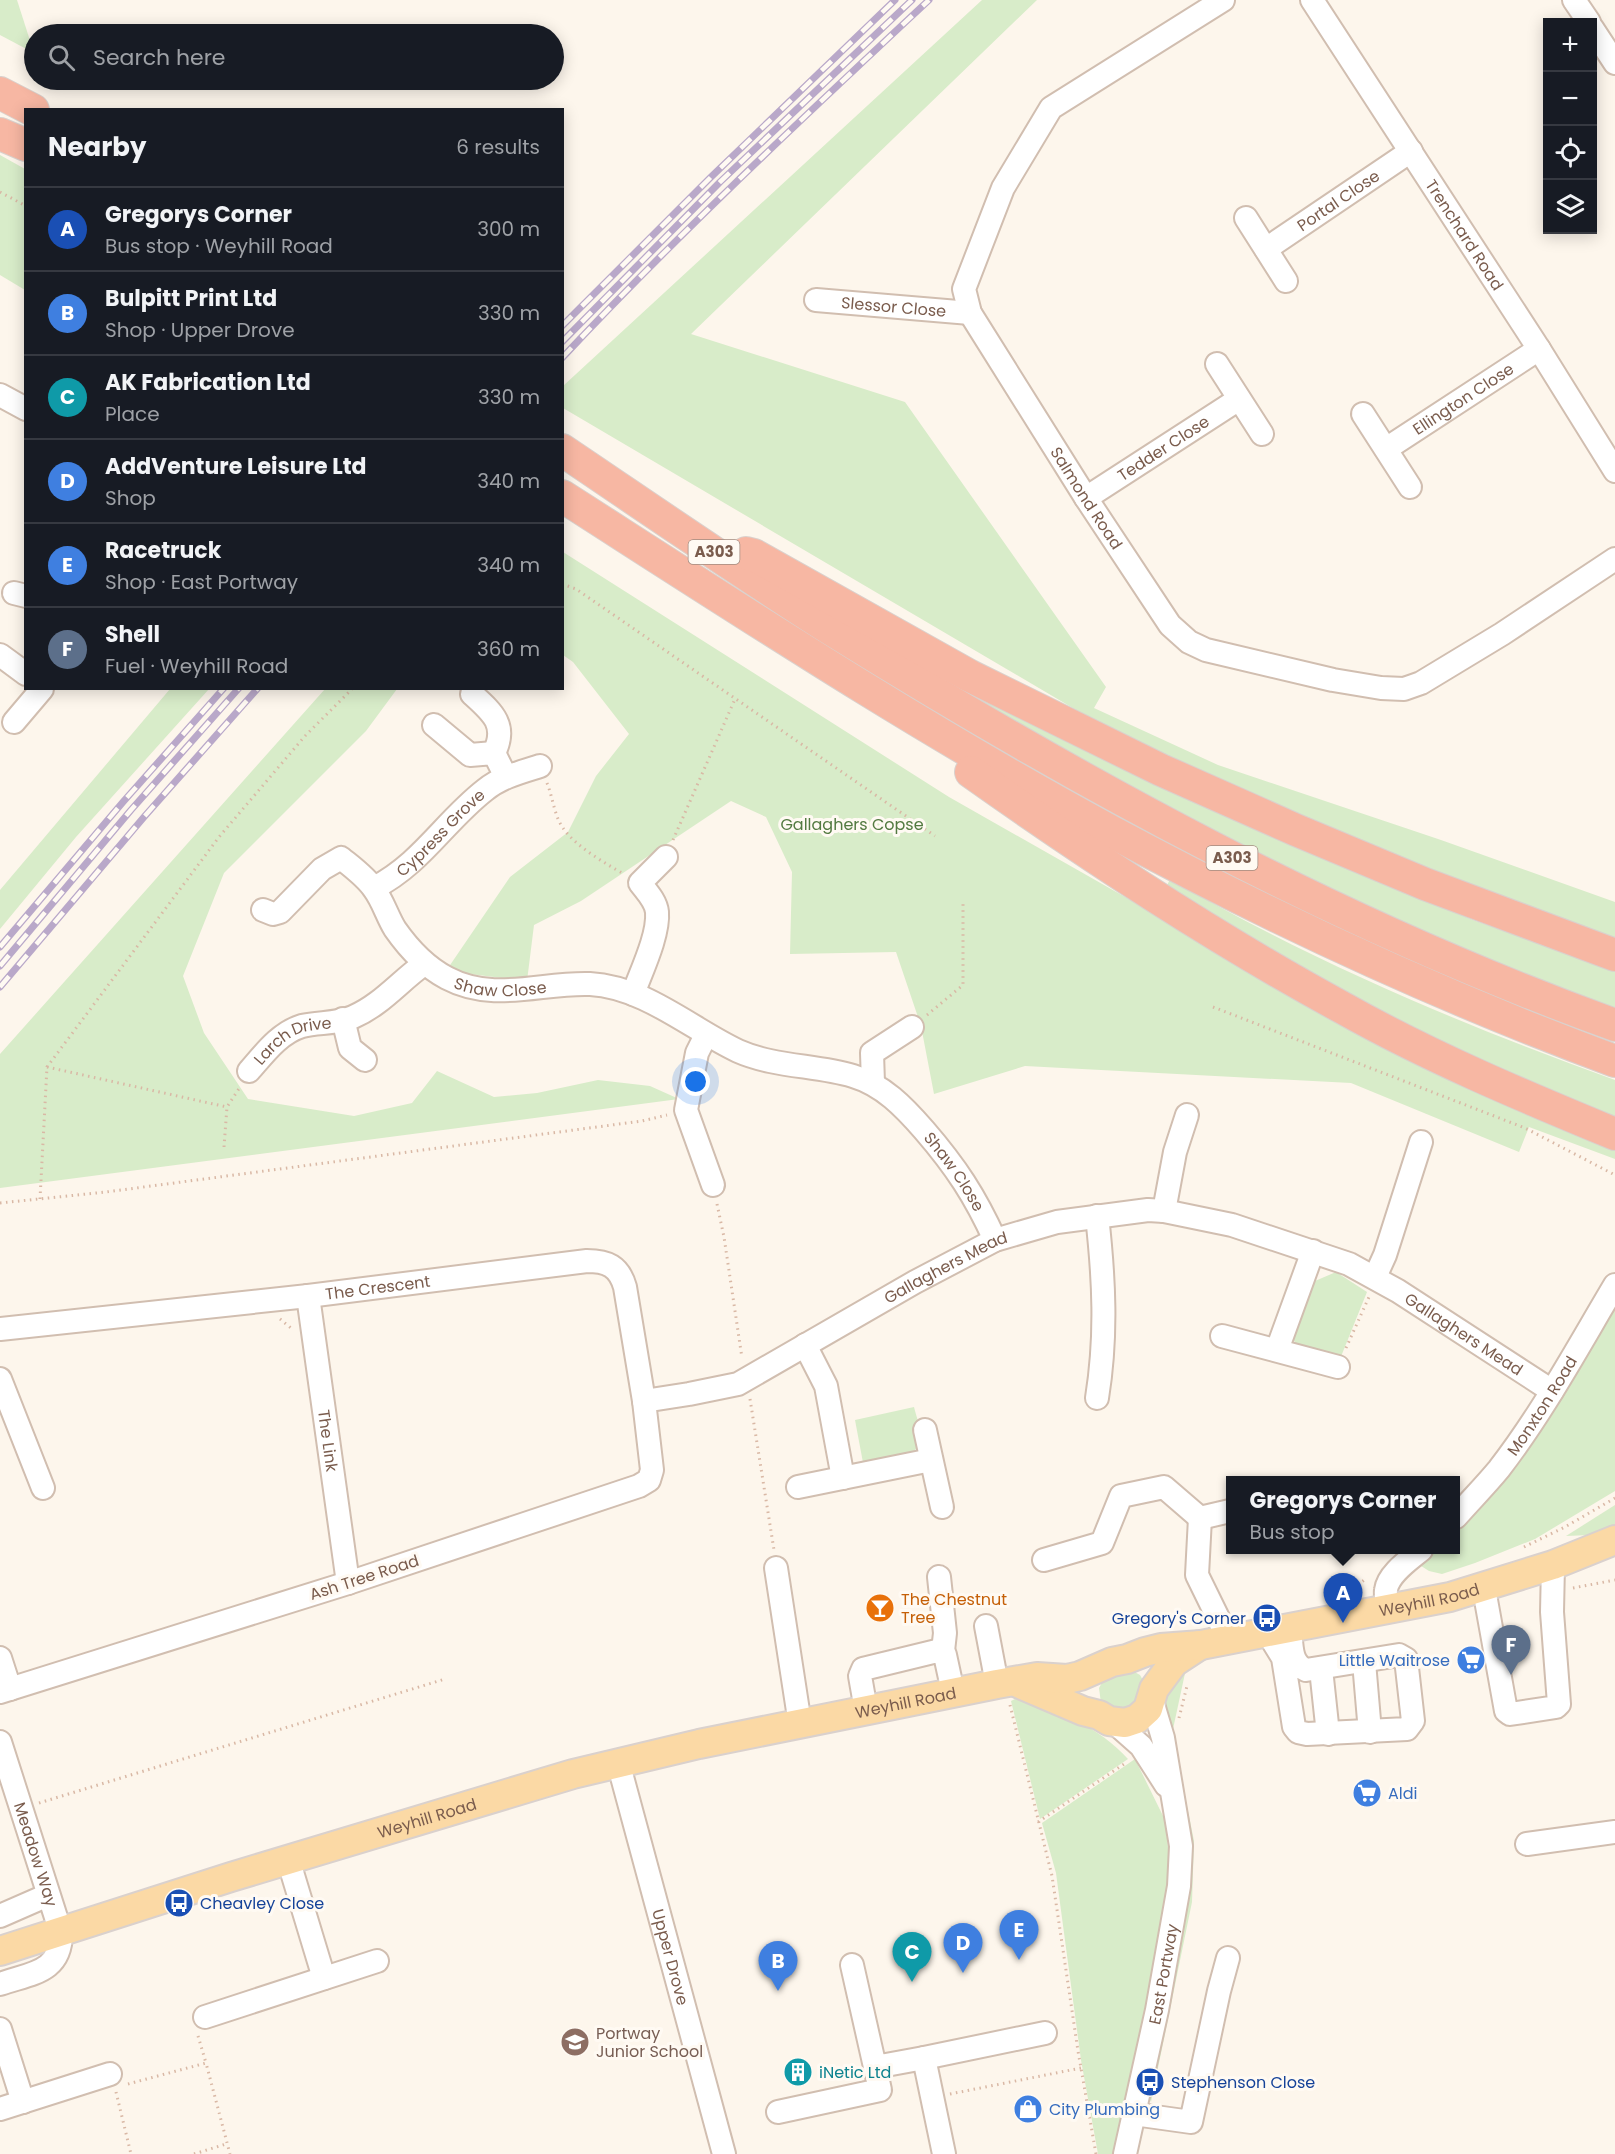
<!DOCTYPE html>
<html lang="en">
<head>
<meta charset="utf-8">
<style>
	body { margin:0; font-family:Poppins,sans-serif; background:#20242c; color:#f1f3f6 }
	.controls { position:absolute; right:18px; top:18px; display:grid; overflow:hidden; border-radius:0px; box-shadow:0 3px 15px #0003 }
	.controls button { width:54px; height:54px; display:grid; place-items:center; padding:0; border:0; border-bottom:2px solid #363941; background:#171b24; color:#f1f3f6; font:30px sans-serif }
	.you { position:absolute; left:696px; top:1082px; width:21px; height:21px; margin:-15px; border:4px solid #fff; border-radius:50%; background:#1a73e8; box-shadow:0 0 0 9px #1a73e833 }
	.badge { display:grid; place-items:center; width:39px; height:39px; border-radius:50%; background:#0b8043; color:#fff; font-size:20px; font-weight:700 }
	.pin { position:absolute; translate:-50% -50px; filter:drop-shadow(0 2px 3px #0008) }
	.pin::after { content:''; position:absolute; top:32px; width:21px; height:18px; background:inherit; clip-path:polygon(0 0,100% 0,50% 100%) }
	.popup { position:absolute; left:1226px; top:1476px; width:234px; height:78px; box-sizing:border-box; display:grid; place-content:center; border-radius:0px; background:#171b24; filter:drop-shadow(0 2px 4px #0005); font-size:20px; white-space:nowrap; color:#9ea1a6 }
	.popup b { font-size:22px; color:#f1f3f6 }
	.popup::after { content:''; position:absolute; left:50%; top:100%; margin-left:-12px; border:12px solid transparent; border-top-color:#171b24 }
	.list { margin:0; padding:0; list-style:none }
	h2 { display:flex; justify-content:space-between; align-items:center; height:78px; margin:0; padding:0 24px; font-size:26px }
	h2 small { font-size:20px; font-weight:400; color:#9ea1a6 }
	.list li { display:grid; grid-template-columns:39px 1fr auto; gap:18px; align-items:center; box-sizing:border-box; height:84px; padding:0 24px; border-top:2px solid #363941 }
	.list b { display:block; font-size:22px; white-space:nowrap }
	.list p { margin:0; font-size:20px; white-space:nowrap; color:#9ea1a6 }
	.list em { font-size:20px; font-style:normal; color:#9ea1a6 }
	.icon { flex:none; width:33px; height:33px; fill:none; stroke:currentColor; stroke-width:2; stroke-linecap:round; stroke-linejoin:round }
	.map { position:relative; flex:none; width:1615px; height:2154px; overflow:hidden }
	.search { position:absolute; background:#171b24; box-shadow:0 3px 15px #0003; left:24px; top:24px; width:540px; height:66px; display:flex; align-items:center; gap:15px; box-sizing:border-box; padding:0 21px; border-radius:33px; color:#9ea1a6; font-size:22px }
	.panel { position:absolute; background:#171b24; box-shadow:0 3px 15px #0003; left:24px; top:108px; width:540px; height:582px; border-radius:0px }
	.map>svg:first-child { display:block }
	.green { fill:#d8ecc9 }
	.lines { fill:none; stroke-linecap:round; stroke-linejoin:round }
	.minor-casing { stroke:#d1beb0; stroke-width:26 }
	.major-casing { stroke:#dad1cd; stroke-width:32 }
	.highway-casing { stroke:#dad1cd; stroke-width:34 }
	.path { stroke:#d9b8a5; stroke-width:3; stroke-dasharray:1.5 4.5; stroke-linecap:butt }
	.minor { stroke:#fff; stroke-width:22 }
	.major { stroke:#fbd9a5; stroke-width:28 }
	.highway { stroke:#f7b7a3; stroke-width:32 }
	.rail-casing { stroke:#b9a8c9; stroke-width:7 }
	.rail { stroke:#fffaf3; stroke-width:4.5; stroke-dasharray:14; stroke-linecap:butt }
	.labels { text-anchor:middle; stroke-width:6; stroke-linejoin:round; paint-order:stroke }
	.shield { fill:#fffaf3; stroke:#a28b7f; stroke-width:1.5 }
	.shield-label { font-size:15px; font-weight:bold; fill:#7a5c4d }
	.street-label { font-size:16px; fill:#7a5c4d; stroke:#fffaf3 }
	.park-label { font-size:16px; fill:#537a41; stroke:#fffaf3 }
	.food-label { font-size:16px; fill:#c56008; stroke:#fffaf3; text-anchor:start }
	.transit-label { font-size:16px; fill:#164399; stroke:#fffaf3; text-anchor:start }
	.shop-label { font-size:16px; fill:#366cbe; stroke:#fffaf3; text-anchor:start }
	.education-label { font-size:16px; fill:#785e54; stroke:#fffaf3; text-anchor:start }
	.culture-label { font-size:16px; fill:#0d838f; stroke:#fffaf3; text-anchor:start }
</style>
</head>
<body>
<div class="map">
<svg width="1615" height="2154" viewBox="0 0 1615 2154">
	<rect width="100%" height="100%" fill="#fdf6ec"/>
	<g class="green">
		<polygon points="0,0 17,0 34,53 0,35"/>
		<polygon points="982,0 1037,0 691,334 905,402 1106,687 1094,708 1218,765 1441,840 1615,902 1615,944 1283,814 1088,717 563,408 563,386"/>
		<polygon points="0,155 25,169 25,290 0,275"/>
		<polygon points="563,552 949,797 1373,1038 1532,1117 1554,1122 1615,1146 1615,1159 1529,1127 1519,1152 1351,1083 1025,1066 934,1094 921,1026 896,952 790,954 792,872 766,817 731,801 581,901 534,925 527,981 446,971 510,877 568,832 596,776 629,734 573,662 563,655"/>
		<polygon points="958,686 1364,875 1473,920 1615,971 1615,1012 1463,951 1341,895 1222,836 1041,740 958,690"/>
		<polygon points="170,689 209,689 76,837 0,929 0,890"/>
		<polygon points="325,689 397,689 366,731 224,873 183,976 204,1033 248,1099 354,1116 412,1103 437,1071 494,1097 537,1093 598,1080 650,1086 679,1099 0,1188 0,1054"/>
		<path d="M1170,879C1311,961 1462,1025 1615,1080V1122L1397,1024L1165,890Z"/>
		<polygon points="1336,1272 1367,1292 1340,1359 1300,1349 1292,1338 1308,1284"/>
		<polygon points="1615,1304 1615,1491 1535,1539 1475,1563 1442,1574 1429,1571 1418,1564 1433,1550 1456,1550 1456,1529 1483,1503"/>
		<path d="M914,1407C916,1416 922,1430 920,1440C917,1460 881,1464 864,1468L855,1420Z"/>
		<polygon points="1615,1505 1615,1524 1591,1535 1566,1536"/>
		<polygon points="1187,1664 1173,1729 1168,1730 1164,1697"/>
		<polygon points="1131,1670 1140,1675 1145,1684 1132,1715 1101,1703 1099,1688 1104,1679"/>
		<path d="M1015,1699C1056,1708 1099,1727 1128,1759L1040,1819L1011,1701Z"/>
		<polygon points="1174,1741 1194,1841 1192,1902 1151,2102 1149,2097 1184,1919"/>
		<polygon points="1135,1759 1165,1820 1170,1865 1167,1892 1143,2023 1115,2154 1098,2154 1081,2060 1056,1873 1042,1823"/>
	</g>
	<g class="lines">
		<g class="minor-casing">
			<g id="minor">
				<path id="s1" d="M1223,0L1051,108L1003,188L964,289L970,313L1086,498L1170,625L1189,642L1206,650L1333,680L1381,688L1404,689L1421,683L1502,634L1615,559"/>
				<path id="s2" d="M1312,0L1539,349L1615,471"/>
				<polyline points="1574,0 1589,22"/>
				<polyline points="1592,28 1615,63"/>
				<polyline points="1246,218 1286,281"/>
				<path id="s3" d="M1266,249L1411,151"/>
				<path id="s4" d="M816,300L970,313"/>
				<polyline points="1217,364 1262,434"/>
				<polyline points="0,395 26,409"/>
				<polyline points="1363,414 1410,487"/>
				<path id="s5" d="M1386,449L1539,349"/>
				<path id="s6" d="M1086,498L1239,399"/>
				<polyline points="14,593 26,596"/>
				<polyline points="0,655 26,674"/>
				<path d="M472,694C492,712 508,725 494,753"/>
				<polyline points="14,722 42,689"/>
				<polyline points="434,725 470,755 494,753 506,777"/>
				<path id="s7" d="M374,888C422,863 444,822 485,790C501,777 521,772 540,766"/>
				<path id="s8" d="M263,910L273,914L280,912L322,869L341,858C352,867 366,877 374,889C383,901 387,916 395,929C409,949 426,967 447,978C494,1003 542,982 590,984C645,987 691,1029 738,1051C774,1067 816,1065 853,1076C883,1085 904,1107 924,1130C956,1167 975,1196 995,1240"/>
				<path d="M633,994C641,972 659,935 657,912C656,901 646,891 640,883L666,857"/>
				<polyline points="343,1019 350,1048 365,1060"/>
				<polyline points="706,1035 697,1053 686,1110 713,1185"/>
				<path id="s9" d="M249,1071C264,1054 279,1033 302,1026C319,1022 337,1024 353,1017C381,1005 400,981 424,964"/>
				<polyline points="873,1083 872,1053 912,1027"/>
				<polyline points="1164,1211 1175,1152 1187,1115"/>
				<polyline points="1375,1277 1385,1255 1421,1142"/>
				<path id="s10" d="M308,1296L348,1583"/>
				<path id="s11" d="M0,1329L308,1296L587,1261C607,1261 619,1266 625,1287L644,1401L652,1470L649,1480L639,1486L348,1583L0,1692"/>
				<polyline points="1222,1336 1338,1367"/>
				<polyline points="805,1345 826,1386 843,1478"/>
				<polyline points="1277,1350 1313,1251"/>
				<polyline points="0,1379 43,1488"/>
				<path d="M1097,1398C1107,1336 1104,1278 1097,1216"/>
				<path id="s12" d="M644,1401L689,1394L738,1384L915,1282L995,1240L1057,1222L1148,1210L1164,1211L1232,1225L1349,1264L1398,1291L1552,1391"/>
				<polyline points="925,1430 942,1507"/>
				<polyline points="798,1487 931,1460"/>
				<path id="s13" d="M1456,1517C1470,1501 1485,1486 1499,1469C1543,1412 1578,1347 1615,1285"/>
				<polyline points="1200,1518 1197,1575 1222,1626 1225,1640"/>
				<polyline points="1044,1560 1102,1543 1121,1496 1164,1487 1200,1518 1230,1511"/>
				<polyline points="776,1568 800,1724"/>
				<polyline points="939,1577 945,1633 943,1651"/>
				<polyline points="1484,1589 1506,1711 1510,1714 1556,1707 1559,1704 1552,1612 1553,1565"/>
				<path d="M1388,1610C1387,1603 1385,1596 1386,1590C1388,1574 1409,1560 1421,1550"/>
				<polyline points="986,1626 997,1684"/>
				<path d="M1267,1632L1283,1658L1294,1727L1298,1732L1307,1734L1407,1729L1413,1721L1406,1659L1399,1655L1306,1670C1289,1663 1292,1643 1290,1627"/>
				<polyline points="0,1658 10,1689"/>
				<polyline points="1364,1662 1370,1732"/>
				<polyline points="1321,1669 1328,1734"/>
				<polyline points="866,1710 860,1676 863,1669 937,1651 943,1651 945,1655 953,1692"/>
				<polyline points="1115,1723 1141,1746 1166,1785"/>
				<path id="s14" d="M0,1742L61,1933C61,1973 31,1973 0,1984"/>
				<path id="s15" d="M618,1762L724,2154"/>
				<polyline points="1527,1844 1615,1832"/>
				<polyline points="288,1859 324,1978"/>
				<polyline points="0,1916 48,1895"/>
				<polyline points="852,1965 875,2067 924,2058 944,2154"/>
				<polyline points="205,2017 377,1961"/>
				<polyline points="0,2029 23,2102"/>
				<polyline points="924,2058 1045,2033"/>
				<polyline points="0,2109 110,2074"/>
				<polyline points="778,2112 880,2090 875,2067"/>
				<polyline points="1134,2114 1191,2122 1219,1991 1228,1958"/>
				<path id="s16" d="M1125,2154L1157,2010L1179,1886L1181,1846L1163,1738L1152,1701"/>
			</g>
		</g>
		<g class="major-casing">
			<g id="major">
				<polyline points="1020,1684 1083,1711 1099,1715 1109,1721 1125,1723 1137,1719 1148,1709 1154,1689 1174,1662 1200,1645"/>
				<path id="s17" d="M0,1951L231,1877L573,1774L699,1744L997,1684L1037,1677L1067,1679L1080,1676L1112,1662L1127,1659L1145,1652L1161,1648L1201,1645L1450,1597L1553,1565L1615,1540"/>
			</g>
		</g>
		<g class="highway-casing">
			<g id="highway">
				<polyline points="0,93 33,110"/>
				<polyline points="0,134 26,145"/>
				<path d="M562,450C651,510 739,571 829,628C1079,783 1338,925 1615,1025"/>
				<path d="M562,496C743,612 923,730 1112,832C1274,919 1442,997 1615,1061"/>
				<polyline points="746,553 754,555 970,676 1161,770 1296,830 1425,884 1615,955"/>
				<path d="M971,772C1091,857 1214,938 1343,1008C1430,1057 1523,1096 1615,1134"/>
			</g>
		</g>
		<g class="path">
			<polyline points="0,192 26,206"/>
			<polyline points="562,584 576,589 935,836"/>
			<path d="M547,783C553,798 554,815 563,828C575,846 606,864 624,874"/>
			<polyline points="673,840 735,699"/>
			<polyline points="1213,1007 1525,1128 1615,1175"/>
			<polyline points="927,1015 963,985 963,902"/>
			<polyline points="47,1067 227,1107"/>
			<polyline points="224,1147 227,1107 240,1087"/>
			<polyline points="40,1199 47,1067 219,837 305,736 353,688"/>
			<polyline points="0,1203 106,1192 642,1121 667,1115"/>
			<polyline points="717,1204 724,1237 742,1358"/>
			<polyline points="280,1319 291,1328"/>
			<polyline points="1346,1348 1369,1297"/>
			<polyline points="750,1399 774,1550"/>
			<polyline points="1524,1547 1565,1527 1615,1498"/>
			<polyline points="1573,1588 1615,1580"/>
			<polyline points="1348,1592 1367,1578"/>
			<polyline points="1010,1705 1052,1876 1078,2051 1096,2154"/>
			<polyline points="1179,1718 1187,1686"/>
			<polyline points="39,1803 445,1679"/>
			<polyline points="1038,1822 1127,1762"/>
			<polyline points="198,2036 206,2063"/>
			<polyline points="128,2084 206,2063 230,2154"/>
			<polyline points="116,2092 131,2154"/>
			<polyline points="950,2094 1081,2068"/>
			<polyline points="194,2154 226,2144"/>
		</g>
		<use href="#minor" class="minor"/>
		<use href="#major" class="major"/>
		<use href="#highway" class="highway"/>
		<g class="rail-casing">
			<g id="rail">
				<polyline points="562,326 711,177 895,0"/>
				<polyline points="562,342 720,182 912,0"/>
				<path d="M562,358C679,233 804,117 929,0"/>
				<polyline points="0,947 123,802 224,688"/>
				<polyline points="0,966 131,810 239,688"/>
				<polyline points="0,987 144,817 258,688"/>
			</g>
		</g>
		<use href="#rail" class="rail"/>
	</g>
	<defs>
		<g id="bar-disc" transform="scale(1.5)"><circle r="9.5" fill="#e8710a" stroke="#fffaf3"/><path d="M-6-5H6L.8 .8V4.5H3.5V6h-7V4.5H-.8V.8Z" fill="#fff"/></g>
		<g id="bus-disc" transform="scale(1.5)"><circle r="9.5" fill="#1a4fb4" stroke="#fffaf3"/><path d="M-5-6H5V4H4V6H2V4H-2V6H-4V4H-5ZM-3.5-4V0h7V-4ZM-3.5 1.2v1.5H-2V1.2ZM2 1.2v1.5H3.5V1.2Z" fill="#fff"/></g>
		<g id="supermarket-disc" transform="scale(1.5)"><circle r="9.5" fill="#3f7fe0" stroke="#fffaf3"/><path d="M-6-5.5h2.5l.6 2H6L4.5 2H-2.5L-4.4-4H-6ZM-1.5 3.2a1.3 1.3 0 1 0 .1 0ZM3 3.2a1.3 1.3 0 1 0 .1 0Z" fill="#fff"/></g>
		<g id="school-disc" transform="scale(1.5)"><circle r="9.5" fill="#8d6e63" stroke="#fffaf3"/><path d="M0-5L7-2L0 1L-7-2ZM-4 1L0 2.5L4 1V4Q0 6-4 4Z" fill="#fff"/></g>
		<g id="building-disc" transform="scale(1.5)"><circle r="9.5" fill="#0f9aa8" stroke="#fffaf3"/><path d="M-4-6H4V6H1V3H-1V6H-4ZM-2.5-4.3h1.7v1.8h-1.7ZM.8-4.3h1.7v1.8H.8ZM-2.5-1h1.7V.8h-1.7ZM.8-1h1.7V.8H.8Z" fill="#fff"/></g>
		<g id="shop-disc" transform="scale(1.5)"><circle r="9.5" fill="#3f7fe0" stroke="#fffaf3"/><path d="M-5-2.5h2.3a2.7 3.5 0 0 1 5.4 0H5L5.5 6h-11ZM-1.5-2.5h3a1.5 2.3 0 0 0-3 0Z" fill="#fff"/></g>
	</defs>
	<g fill-rule="evenodd">
		<use href="#bar-disc" x="880" y="1608"/>
		<use href="#bus-disc" x="1267" y="1618"/>
		<use href="#supermarket-disc" x="1471" y="1660"/>
		<use href="#supermarket-disc" x="1367" y="1793"/>
		<use href="#bus-disc" x="179" y="1903"/>
		<use href="#school-disc" x="575" y="2042"/>
		<use href="#building-disc" x="798" y="2072"/>
		<use href="#bus-disc" x="1150" y="2082"/>
		<use href="#shop-disc" x="1028" y="2109"/>
	</g>
	<g class="labels">
		<g class="shield">
			<rect x="688.5" y="540" width="51" height="24" rx="4.5"/>
			<rect x="1206.5" y="846" width="51" height="24" rx="4.5"/>
		</g>
		<g class="shield-label">
			<text x="714" y="557">A303</text>
			<text x="1232" y="863">A303</text>
		</g>
		<g class="street-label">
			<text dy="6" stroke="none"><textPath href="#s3" startOffset="87">Portal Close</textPath></text>
			<text dy="6" stroke="none"><textPath href="#s2" startOffset="280">Trenchard Road</textPath></text>
			<text dy="6" stroke="none"><textPath href="#s4" startOffset="78">Slessor Close</textPath></text>
			<text dy="6" stroke="none"><textPath href="#s5" startOffset="92">Ellington Close</textPath></text>
			<text dy="6" stroke="none"><textPath href="#s6" startOffset="92">Tedder Close</textPath></text>
			<text dy="6" stroke="none"><textPath href="#s1" startOffset="648">Salmond Road</textPath></text>
			<text dy="6" stroke="none"><textPath href="#s7" startOffset="87">Cypress Grove</textPath></text>
			<text dy="6" stroke="none"><textPath href="#s8" startOffset="318">Shaw Close</textPath></text>
			<text dy="6" stroke="none"><textPath href="#s9" startOffset="56">Larch Drive</textPath></text>
			<text dy="6" stroke="none"><textPath href="#s8" startOffset="832">Shaw Close</textPath></text>
			<text dy="6" stroke="none"><textPath href="#s12" startOffset="334">Gallaghers Mead</textPath></text>
			<text dy="6" stroke="none"><textPath href="#s11" startOffset="380">The Crescent</textPath></text>
			<text dy="6" stroke="none"><textPath href="#s12" startOffset="890">Gallaghers Mead</textPath></text>
			<text dy="6" stroke="none"><textPath href="#s13" startOffset="141">Monxton Road</textPath></text>
			<text dy="6" stroke="none"><textPath href="#s10" startOffset="146">The Link</textPath></text>
			<text transform="translate(364 1577) rotate(-18)" y="6">Ash Tree Road</text>
			<text dy="6" stroke="none"><textPath href="#s17" startOffset="1476">Weyhill Road</textPath></text>
			<text dy="6" stroke="none"><textPath href="#s17" startOffset="940">Weyhill Road</textPath></text>
			<text dy="6" stroke="none"><textPath href="#s17" startOffset="447">Weyhill Road</textPath></text>
			<text dy="6" stroke="none"><textPath href="#s14" startOffset="118">Meadow Way</textPath></text>
			<text dy="6" stroke="none"><textPath href="#s15" startOffset="202">Upper Drove</textPath></text>
			<text dy="6" stroke="none"><textPath href="#s16" startOffset="184">East Portway</textPath></text>
		</g>
		<g class="park-label">
			<text x="852" y="830">Gallaghers Copse</text>
		</g>
		<g class="food-label">
			<text x="901" y="1605">The Chestnut<tspan x="901" dy="18">Tree</tspan></text>
		</g>
		<g class="transit-label">
			<text x="1246" y="1624" text-anchor="end">Gregory's Corner</text>
			<text x="200" y="1909">Cheavley Close</text>
			<text x="1171" y="2088">Stephenson Close</text>
		</g>
		<g class="shop-label">
			<text x="1450" y="1666" text-anchor="end">Little Waitrose</text>
			<text x="1388" y="1799">Aldi</text>
			<text x="1049" y="2115">City Plumbing</text>
		</g>
		<g class="education-label">
			<text x="596" y="2039">Portway<tspan x="596" dy="18">Junior School</tspan></text>
		</g>
		<g class="culture-label">
			<text x="819" y="2078">iNetic Ltd</text>
		</g>
	</g>
</svg>
<div class="controls">
<button>+</button>
<button>−</button>
<button><svg class="icon" aria-label="locate" viewBox="0 0 24 24"><circle cx="12" cy="12" r="6"/><path d="M12 2v4M12 18v4M2 12h4M18 12h4"/></svg></button>
<button><svg class="icon" aria-label="layers" viewBox="0 0 24 24"><path d="M12 4l9 5-9 5-9-5zM3 14l9 5 9-5"/></svg></button>
</div>
<div class="you"></div>
<div class="pin badge" style="left:1343px;top:1623px;background:#1a4fb4">A</div>
<div class="popup"><b>Gregorys Corner</b>Bus stop</div>
<div class="pin badge" style="left:778px;top:1991px;background:#3f7fe0">B</div>
<div class="pin badge" style="left:912px;top:1982px;background:#0f9aa8">C</div>
<div class="pin badge" style="left:963px;top:1973px;background:#3f7fe0">D</div>
<div class="pin badge" style="left:1019px;top:1960px;background:#3f7fe0">E</div>
<div class="pin badge" style="left:1511px;top:1675px;background:#5c6f8a">F</div>
<div class="search"><svg class="icon" aria-label="search" viewBox="0 0 24 24"><circle cx="10" cy="10" r="6"/><path d="M15 15l6 6"/></svg>Search here</div>
<section class="panel">
<h2>Nearby<small>6 results</small></h2>
<ul class="list">
<li><span class="badge" style="background:#1a4fb4">A</span><div><b>Gregorys Corner</b><p>Bus stop · Weyhill Road</p></div><em>300 m</em></li>
<li><span class="badge" style="background:#3f7fe0">B</span><div><b>Bulpitt Print Ltd</b><p>Shop · Upper Drove</p></div><em>330 m</em></li>
<li><span class="badge" style="background:#0f9aa8">C</span><div><b>AK Fabrication Ltd</b><p>Place</p></div><em>330 m</em></li>
<li><span class="badge" style="background:#3f7fe0">D</span><div><b>AddVenture Leisure Ltd</b><p>Shop</p></div><em>340 m</em></li>
<li><span class="badge" style="background:#3f7fe0">E</span><div><b>Racetruck</b><p>Shop · East Portway</p></div><em>340 m</em></li>
<li><span class="badge" style="background:#5c6f8a">F</span><div><b>Shell</b><p>Fuel · Weyhill Road</p></div><em>360 m</em></li>
</ul>
</section>
</div>
</body>
</html>
